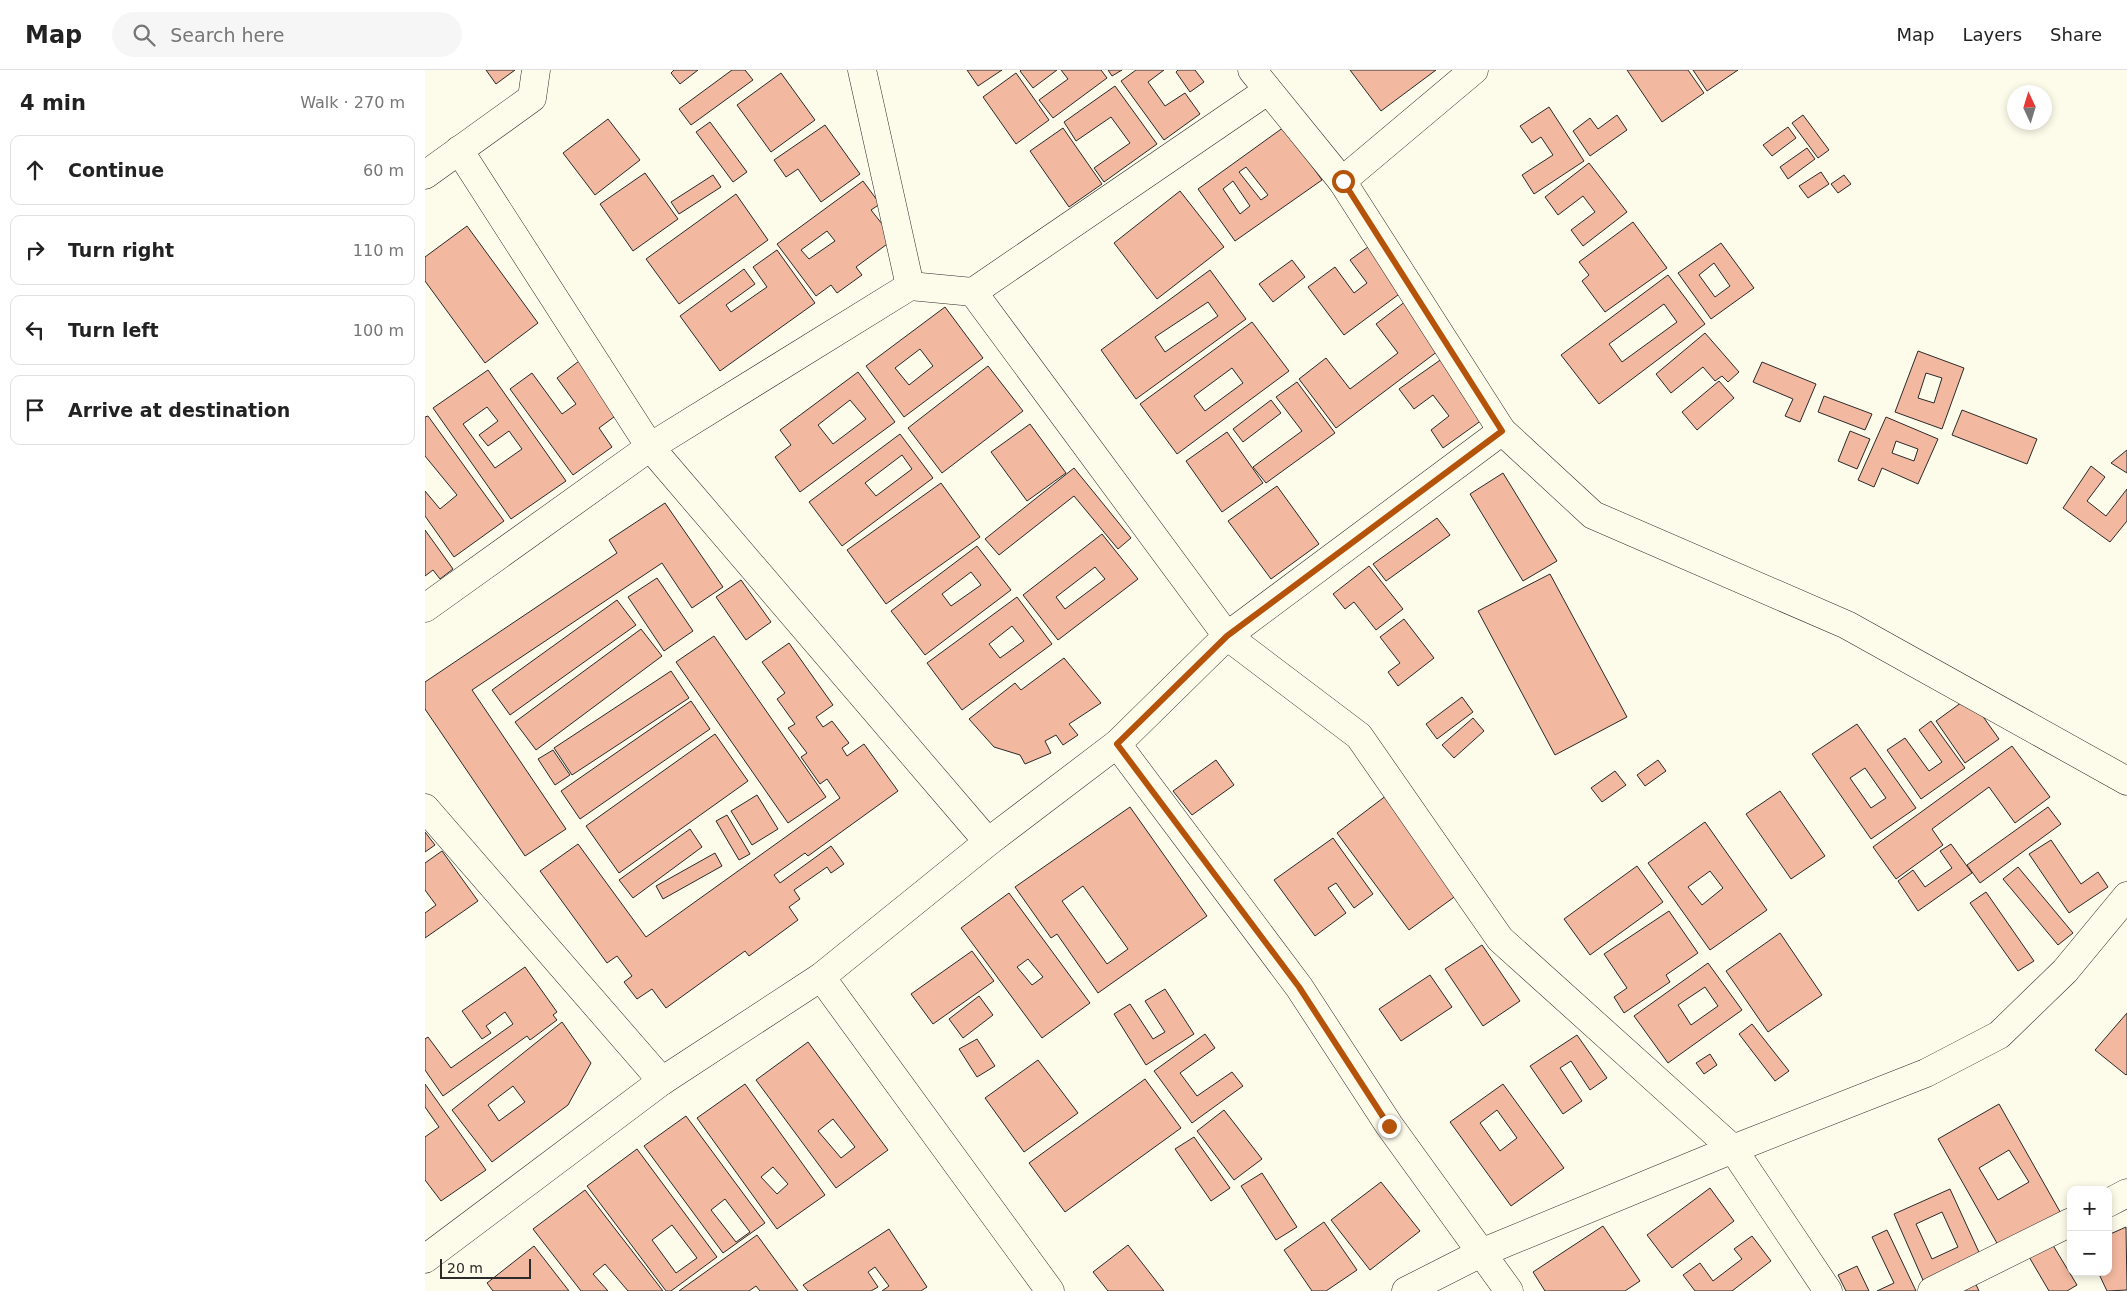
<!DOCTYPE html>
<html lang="en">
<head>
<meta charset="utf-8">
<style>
	body { margin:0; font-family:"DejaVu Sans",sans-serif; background:#f6f6f6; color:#222 }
	.controls { position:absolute; right:15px; bottom:15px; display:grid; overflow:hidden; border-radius:10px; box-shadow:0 2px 8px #0003 }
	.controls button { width:45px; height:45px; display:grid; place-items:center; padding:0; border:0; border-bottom:1px solid #e0e0e0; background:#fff; color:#222; font:25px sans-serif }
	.compass { position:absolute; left:1582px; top:15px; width:45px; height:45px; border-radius:50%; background:#fff; box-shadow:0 2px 8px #0003; rotate:356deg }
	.scale { position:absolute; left:15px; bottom:12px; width:91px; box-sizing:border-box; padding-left:5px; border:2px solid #2b2b2b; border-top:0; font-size:14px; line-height:18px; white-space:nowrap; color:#2b2b2b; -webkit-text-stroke:4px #fdfbea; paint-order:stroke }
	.stop { position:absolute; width:15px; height:15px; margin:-11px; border:4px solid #b45309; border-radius:50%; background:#fff }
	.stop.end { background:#b45309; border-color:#fff; box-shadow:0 1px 5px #0008 }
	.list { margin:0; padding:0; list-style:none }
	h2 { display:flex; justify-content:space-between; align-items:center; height:65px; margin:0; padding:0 20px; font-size:21px }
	h2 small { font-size:16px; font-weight:400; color:#767676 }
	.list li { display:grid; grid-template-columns:32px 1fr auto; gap:15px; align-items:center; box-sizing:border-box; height:70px; margin:0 10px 10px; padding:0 10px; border:1px solid #e0e0e0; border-radius:10px }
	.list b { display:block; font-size:19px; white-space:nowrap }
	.list em { font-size:16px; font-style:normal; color:#767676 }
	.icon { flex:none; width:28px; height:28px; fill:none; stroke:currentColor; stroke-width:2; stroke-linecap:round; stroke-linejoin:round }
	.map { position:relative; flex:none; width:1702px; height:1221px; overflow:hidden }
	header { display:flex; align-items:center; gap:30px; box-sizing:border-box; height:70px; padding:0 25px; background:#fff; border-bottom:1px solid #e0e0e0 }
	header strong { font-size:24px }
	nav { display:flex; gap:28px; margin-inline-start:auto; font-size:18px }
	.search { width:350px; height:45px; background:#f6f6f6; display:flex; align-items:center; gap:12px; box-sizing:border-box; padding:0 18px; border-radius:28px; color:#767676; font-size:19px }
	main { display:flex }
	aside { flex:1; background:#fff }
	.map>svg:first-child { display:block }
	.building { fill:#f2b8a0; stroke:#2b2b2b; fill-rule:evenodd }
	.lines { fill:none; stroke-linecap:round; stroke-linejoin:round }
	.street-casing { stroke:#2b2b2b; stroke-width:29 }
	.street { stroke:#fdfbea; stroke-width:28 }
	.route { stroke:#b45309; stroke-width:6 }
</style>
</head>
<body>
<header>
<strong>Map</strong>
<div class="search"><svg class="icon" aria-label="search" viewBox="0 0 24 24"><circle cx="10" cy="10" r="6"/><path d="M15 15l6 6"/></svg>Search here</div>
<nav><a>Map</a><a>Layers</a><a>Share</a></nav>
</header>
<main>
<aside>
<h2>4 min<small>Walk · 270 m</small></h2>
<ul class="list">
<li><svg class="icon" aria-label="ahead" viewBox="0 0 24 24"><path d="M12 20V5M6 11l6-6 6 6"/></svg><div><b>Continue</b></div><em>60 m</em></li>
<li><svg class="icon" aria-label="right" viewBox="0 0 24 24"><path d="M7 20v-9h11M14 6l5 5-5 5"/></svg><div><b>Turn right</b></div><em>110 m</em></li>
<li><svg class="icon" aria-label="left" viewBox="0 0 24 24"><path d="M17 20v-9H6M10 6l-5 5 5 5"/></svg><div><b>Turn left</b></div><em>100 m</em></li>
<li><svg class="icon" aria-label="arrive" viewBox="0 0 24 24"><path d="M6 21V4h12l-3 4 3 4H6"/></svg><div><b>Arrive at destination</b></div></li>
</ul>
</aside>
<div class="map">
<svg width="1702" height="1221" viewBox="0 0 1702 1221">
	<rect width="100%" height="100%" fill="#fdfbea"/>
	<g class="building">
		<polygon points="61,0 90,0 71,14"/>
		<polygon points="249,0 273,0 255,14 246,3"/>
		<polygon points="307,0 320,0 328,10 266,55 254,39"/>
		<polygon points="542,0 577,0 553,16"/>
		<polygon points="596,0 632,0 608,18 595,1"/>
		<polygon points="636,0 676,0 682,8 628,48 614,30 643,9"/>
		<polygon points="683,0 697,0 687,6"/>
		<polygon points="711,0 739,0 723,12 740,36 760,23 775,44 739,70 696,11"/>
		<polygon points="753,0 770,0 779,12 765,22 751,2"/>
		<polygon points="925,0 1011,0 956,41"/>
		<polygon points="1202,0 1263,0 1279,23 1237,52"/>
		<polygon points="1268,0 1313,0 1282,21"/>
		<polygon points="356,3 390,50 346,82 312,35"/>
		<polygon points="591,3 624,50 591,74 558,27"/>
		<polygon points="690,16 732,74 679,112 669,98 705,73 686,47 651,71 639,52"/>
		<polygon points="1124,37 1159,91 1109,124 1097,105 1128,85 1116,67 1107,73 1095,56"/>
		<polygon points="1192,45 1202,60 1165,86 1148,61 1165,48 1173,59"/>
		<polygon points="1378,45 1404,80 1393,88 1367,53"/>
		<polygon points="183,49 215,90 170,125 138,83"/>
		<polygon points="285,52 322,102 308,112 271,62"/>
		<polygon points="400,55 435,104 396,132 373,99 361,107 349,90"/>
		<path d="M859,57L897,110L810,171L773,119ZM821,97L843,125L836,130L814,102ZM808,111L825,136L815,144L798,119Z"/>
		<polygon points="1363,57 1371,68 1347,86 1338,75"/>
		<polygon points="638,58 677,114 644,137 605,81"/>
		<polygon points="1382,78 1390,89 1363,109 1355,97"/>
		<polygon points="1164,93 1202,142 1158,176 1146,160 1170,142 1158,126 1133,145 1120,127"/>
		<polygon points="1396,102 1404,114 1383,128 1374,116"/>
		<polygon points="220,103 253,149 208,181 175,134"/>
		<polygon points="288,105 296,117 254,144 246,132"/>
		<polygon points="1419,105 1426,114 1413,123 1406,114"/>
		<path d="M438,111L455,134L446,140L469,169L431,197L437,205L412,223L406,215L391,226L352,174ZM402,161L410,171L384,189L376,180Z"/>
		<polygon points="755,121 799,177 732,229 689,173"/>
		<polygon points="311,124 343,170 254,234 221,189"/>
		<polygon points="1208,152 1242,198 1180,242 1157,211 1164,205 1154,192"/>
		<polygon points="42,156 113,253 60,293 0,211 0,187"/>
		<path d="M1296,173L1329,218L1286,249L1253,203ZM1289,193L1305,216L1290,227L1274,205Z"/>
		<polygon points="943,177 977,222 919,265 883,217 910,197 929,223 942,213 925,190"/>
		<polygon points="352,180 390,233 295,301 255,246 319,199 330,214 301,235 306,242 342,217 328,197"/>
		<polygon points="867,190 880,207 848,232 834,214"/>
		<path d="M785,200L821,249L711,329L676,280ZM783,232L793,246L740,282L730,267Z"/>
		<path d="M1243,205L1280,254L1174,334L1136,285ZM1239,234L1252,252L1197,292L1184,274Z"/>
		<polygon points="981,231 1017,278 911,358 874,309 901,288 925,319 973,283 951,254"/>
		<path d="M520,237L558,288L479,347L441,296ZM495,279L508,296L484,315L470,298Z"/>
		<path d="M827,252L864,301L752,384L715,334ZM807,298L818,313L780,341L769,326Z"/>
		<polygon points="1280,263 1314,302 1303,312 1297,306 1290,311 1278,297 1246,323 1231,304"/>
		<path d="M1493,281L1539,298L1517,359L1470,342ZM1501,303L1517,308L1509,333L1493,328Z"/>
		<polygon points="1021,286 1064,345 1018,378 1006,360 1024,346 1008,325 989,339 974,319"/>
		<polygon points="154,291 193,344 174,358 187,377 148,405 85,319 107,303 137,344 151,334 132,308"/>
		<polygon points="1337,292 1391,314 1375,352 1360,346 1368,329 1328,312"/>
		<polygon points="563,296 598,341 517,403 483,358"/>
		<path d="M63,300L141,411L86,449L8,338ZM62,337L73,351L54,365L63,376L84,361L97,379L70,398L38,354Z"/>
		<path d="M433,302L470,352L375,422L350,387L366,375L355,360ZM425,330L441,349L408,374L393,355Z"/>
		<polygon points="1294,311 1309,328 1272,360 1257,342"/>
		<polygon points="872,312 910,363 841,413 828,397 877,361 851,327"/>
		<polygon points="1399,326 1447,344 1440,360 1393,342"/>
		<polygon points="846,330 856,343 818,372 808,359"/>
		<polygon points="1537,340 1612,369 1602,394 1527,365"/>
		<polygon points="3,346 79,451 29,487 0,446 0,421 15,439 32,425 0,386 0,347"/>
		<path d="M1461,347L1513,369L1493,414L1457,398L1449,417L1433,410ZM1471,371L1493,379L1489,391L1467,383Z"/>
		<polygon points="605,354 641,403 602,431 566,382"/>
		<polygon points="1425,361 1445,369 1432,399 1413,391"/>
		<polygon points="802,362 838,413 797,442 761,391"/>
		<path d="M475,364L508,408L417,476L384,432ZM477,385L487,399L451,426L440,413Z"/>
		<polygon points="1702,380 1702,403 1686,393"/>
		<polygon points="1666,396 1680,407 1662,431 1681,446 1702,419 1702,451 1685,472 1638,438"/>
		<polygon points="649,398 706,468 693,479 649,426 574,485 560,469"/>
		<polygon points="1078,403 1132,491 1098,511 1045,424"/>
		<polygon points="516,413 555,467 461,534 422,480"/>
		<polygon points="852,416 894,474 846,509 803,451"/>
		<polygon points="240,433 298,517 267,538 237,493 47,620 141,759 100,786 0,639 0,612 192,483 184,470"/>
		<polygon points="1012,448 1025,465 961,511 948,494"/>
		<polygon points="0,460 28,499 15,509 8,500 0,506"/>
		<path d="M677,464L713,509L633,570L598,525ZM670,497L680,509L640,539L631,527Z"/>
		<path d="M552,476L586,520L500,585L466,541ZM546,502L556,515L526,536L517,524Z"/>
		<polygon points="944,496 978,539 951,560 929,532 920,539 908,524"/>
		<polygon points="1125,504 1202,647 1130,685 1053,541"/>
		<polygon points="232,508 268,561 239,581 203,527"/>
		<polygon points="316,510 346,552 321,570 291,527"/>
		<path d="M592,527L627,574L537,640L502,593ZM587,556L599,571L575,588L564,574Z"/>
		<polygon points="192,530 211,555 85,645 67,620"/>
		<polygon points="979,549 1009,588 973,616 963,602 975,593 955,567"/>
		<polygon points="216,559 237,586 111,680 90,652"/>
		<polygon points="289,566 401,727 363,753 251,592"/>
		<polygon points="364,573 408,635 391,647 398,657 407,651 424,673 417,678 422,686 439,674 473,721 383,786 380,783 349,805 355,813 406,776 419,794 406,803 402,797 369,820 375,829 364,837 373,850 324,886 320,881 241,938 227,919 212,929 199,912 207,906 192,886 182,893 115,801 153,774 221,867 415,728 402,709 395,714 376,687 382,683 363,658 370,654 352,629 360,623 337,592"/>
		<polygon points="639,588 676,633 644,654 653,665 638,675 631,665 620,671 626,683 600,694 595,685 569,677 544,649 590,613 596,620"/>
		<polygon points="246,601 264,628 147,705 129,678"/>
		<polygon points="1037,627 1048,642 1012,669 1001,654"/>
		<polygon points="1544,627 1574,669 1540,693 1511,651"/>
		<polygon points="266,631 285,659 155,749 136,721"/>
		<polygon points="1048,648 1059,661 1029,688 1017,675"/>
		<polygon points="1506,651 1540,698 1496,729 1462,680 1480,668 1504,701 1517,692 1494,660"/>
		<path d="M1432,654L1491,738L1446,769L1387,684ZM1440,698L1461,728L1446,738L1425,708Z"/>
		<polygon points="290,664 323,711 194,803 161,756"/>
		<polygon points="1587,676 1625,727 1590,753 1564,717 1507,759 1518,775 1471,809 1448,777"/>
		<polygon points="128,680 145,705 130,715 113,689"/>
		<polygon points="791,690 809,715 767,745 748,721"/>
		<polygon points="1233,690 1241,701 1220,716 1212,705"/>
		<polygon points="1190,701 1201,715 1177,732 1166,718"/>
		<polygon points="1355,721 1400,786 1366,809 1321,744"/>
		<polygon points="966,722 1032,825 984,860 912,763"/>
		<polygon points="332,725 353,759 327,775 306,741"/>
		<path d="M705,737L782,846L673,923L632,864L626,868L590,817ZM658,816L703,879L682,894L637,831Z"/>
		<polygon points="1623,737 1636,754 1555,813 1542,795"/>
		<polygon points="302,745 325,784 314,790 291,751"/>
		<path d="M1280,752L1342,840L1285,880L1223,793ZM1285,801L1298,818L1277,835L1263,817Z"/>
		<polygon points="265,759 277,777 208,828 194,810"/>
		<polygon points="0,762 10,775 0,782"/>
		<polygon points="908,768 948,824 929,838 911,813 903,818 921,843 890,866 849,810"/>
		<polygon points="1626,770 1656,814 1673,802 1683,817 1644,843 1604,784"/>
		<polygon points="1526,774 1547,803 1493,841 1473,811 1488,800 1500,817 1527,798 1515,781"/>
		<polygon points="17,781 53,831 0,868 0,843 11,835 0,820 0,793"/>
		<polygon points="290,783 297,796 238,829 231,816"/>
		<polygon points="1212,796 1238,832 1165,885 1139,849"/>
		<polygon points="1593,797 1648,863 1633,875 1578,809"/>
		<polygon points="1561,822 1609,891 1593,901 1545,833"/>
		<path d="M584,823L665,933L617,968L536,858ZM603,889L618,907L607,915L592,897Z"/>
		<polygon points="1244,841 1273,883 1241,905 1245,912 1199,943 1189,927 1202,918 1179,884"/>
		<polygon points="1355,863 1397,925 1343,962 1301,901"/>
		<polygon points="1057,875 1095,931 1058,956 1020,899"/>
		<polygon points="547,881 569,911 508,954 486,924"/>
		<path d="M1283,893L1317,940L1243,993L1209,946ZM1280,917L1293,936L1266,955L1253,935Z"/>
		<polygon points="100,897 132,942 128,945 132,950 105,970 102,966 18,1026 0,1000 0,969 3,967 26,998 88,954 80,942 61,956 66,963 57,969 37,941"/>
		<polygon points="1005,905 1027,937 976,971 954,939"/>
		<polygon points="740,919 769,964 721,995 689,944 705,934 728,969 740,962 720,931"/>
		<polygon points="554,926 568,945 538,968 524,949"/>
		<polygon points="1702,943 1702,1004 1701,1005 1670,980"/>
		<path d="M137,952L166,993L143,1035L67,1092L27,1040ZM88,1016L100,1032L74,1051L63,1035Z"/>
		<polygon points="1327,954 1364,1001 1350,1011 1314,964"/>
		<polygon points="780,964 790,978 755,1003 772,1026 807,1002 818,1016 767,1053 729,1001"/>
		<polygon points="1152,965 1182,1008 1165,1020 1146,991 1135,998 1157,1031 1138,1044 1105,996"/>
		<polygon points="552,969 570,996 552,1007 534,979"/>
		<path d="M383,972L463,1080L411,1118L331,1010ZM408,1049L430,1077L416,1088L393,1061Z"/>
		<polygon points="1285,984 1292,995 1279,1004 1271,993"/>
		<polygon points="613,990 653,1043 599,1082 560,1028"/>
		<polygon points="720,1009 756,1058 640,1142 604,1093"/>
		<polygon points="0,1014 61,1100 16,1131 0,1110 0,1067 14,1057 0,1037"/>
		<path d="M320,1014L400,1125L352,1159L272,1048ZM348,1097L363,1114L352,1124L336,1107Z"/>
		<path d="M1078,1014L1139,1098L1086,1136L1025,1052ZM1072,1040L1092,1068L1075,1081L1055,1053Z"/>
		<path d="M1574,1034L1638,1147L1577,1182L1513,1069ZM1584,1080L1604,1112L1573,1130L1554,1098Z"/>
		<polygon points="799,1040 837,1089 809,1110 772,1061"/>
		<path d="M261,1046L340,1153L298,1183L219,1076ZM300,1129L325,1162L311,1172L286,1140Z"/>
		<polygon points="769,1067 805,1118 786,1131 750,1079"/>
		<path d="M212,1079L292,1187L246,1221H241L162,1116ZM247,1155L272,1188L251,1203L227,1170Z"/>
		<polygon points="837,1103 872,1157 851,1170 816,1116"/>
		<polygon points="956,1112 995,1161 945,1200 906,1150"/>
		<polygon points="1285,1118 1309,1151 1247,1198 1222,1165"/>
		<path d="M1525,1119L1558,1191L1501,1217L1469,1144ZM1517,1142L1533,1177L1507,1189L1491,1154Z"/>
		<polygon points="160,1120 238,1221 203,1221 180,1194 168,1204 183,1221 156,1221 108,1159"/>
		<polygon points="899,1152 932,1200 901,1221 887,1221 859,1180"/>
		<polygon points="1178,1156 1215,1211 1200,1221 1120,1221 1108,1202"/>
		<polygon points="1701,1157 1702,1220 1682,1221 1673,1202 1683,1202 1683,1165"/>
		<polygon points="464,1159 502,1217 496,1221 457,1221 464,1216 450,1197 443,1202 453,1217 446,1221 383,1221 378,1215"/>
		<polygon points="1462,1160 1491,1221 1452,1221 1469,1213 1447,1167"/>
		<polygon points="332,1165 373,1221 335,1221 331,1216 324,1221 254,1221"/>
		<polygon points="1327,1166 1346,1191 1307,1221 1270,1221 1258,1205 1275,1193 1288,1211 1317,1189 1309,1179"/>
		<polygon points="1623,1167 1652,1215 1642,1221 1624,1221 1600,1180"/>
		<polygon points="703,1175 739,1221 683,1221 668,1202"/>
		<polygon points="109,1176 144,1221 68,1221 62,1213"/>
		<polygon points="1432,1196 1444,1221 1421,1221 1413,1205"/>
		<polygon points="1547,1206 1554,1221 1514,1221"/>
	</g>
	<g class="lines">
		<g class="street-casing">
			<g id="street">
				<polyline points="437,0 485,216"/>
				<polyline points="827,0 917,111 1077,361 1168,445 1422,555 1702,711"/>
				<polyline points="34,80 225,377 563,772"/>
				<polyline points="0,105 107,28 111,0"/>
				<polyline points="917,111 1049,0"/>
				<polyline points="548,222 802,566 934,666 1075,869 1308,1079 1403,1221"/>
				<polyline points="0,538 225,377 485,216 548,222 842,21"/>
				<polyline points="692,674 874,917 964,1055 1084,1221"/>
				<polyline points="0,738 237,1011"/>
				<polyline points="396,907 625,1221"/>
				<polyline points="1683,1133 1702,1123"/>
				<polyline points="0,1189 237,1011 396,907 563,772 692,674 802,566 1077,361"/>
				<polyline points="981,1221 1056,1183 1308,1079 1501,1003 1574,965 1640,901 1702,826"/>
				<polyline points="1507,1221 1646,1152"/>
			</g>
		</g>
		<use href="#street" class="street"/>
	</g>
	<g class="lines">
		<polyline class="route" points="918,111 1077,361 802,566 692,674 874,917 964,1056"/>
	</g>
</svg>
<div class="controls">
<button>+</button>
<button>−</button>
</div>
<svg class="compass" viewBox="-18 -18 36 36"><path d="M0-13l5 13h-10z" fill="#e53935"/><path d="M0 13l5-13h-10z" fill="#767676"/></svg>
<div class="scale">20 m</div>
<div class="stop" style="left:918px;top:111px"></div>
<div class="stop end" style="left:964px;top:1056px"></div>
</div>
</main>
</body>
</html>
